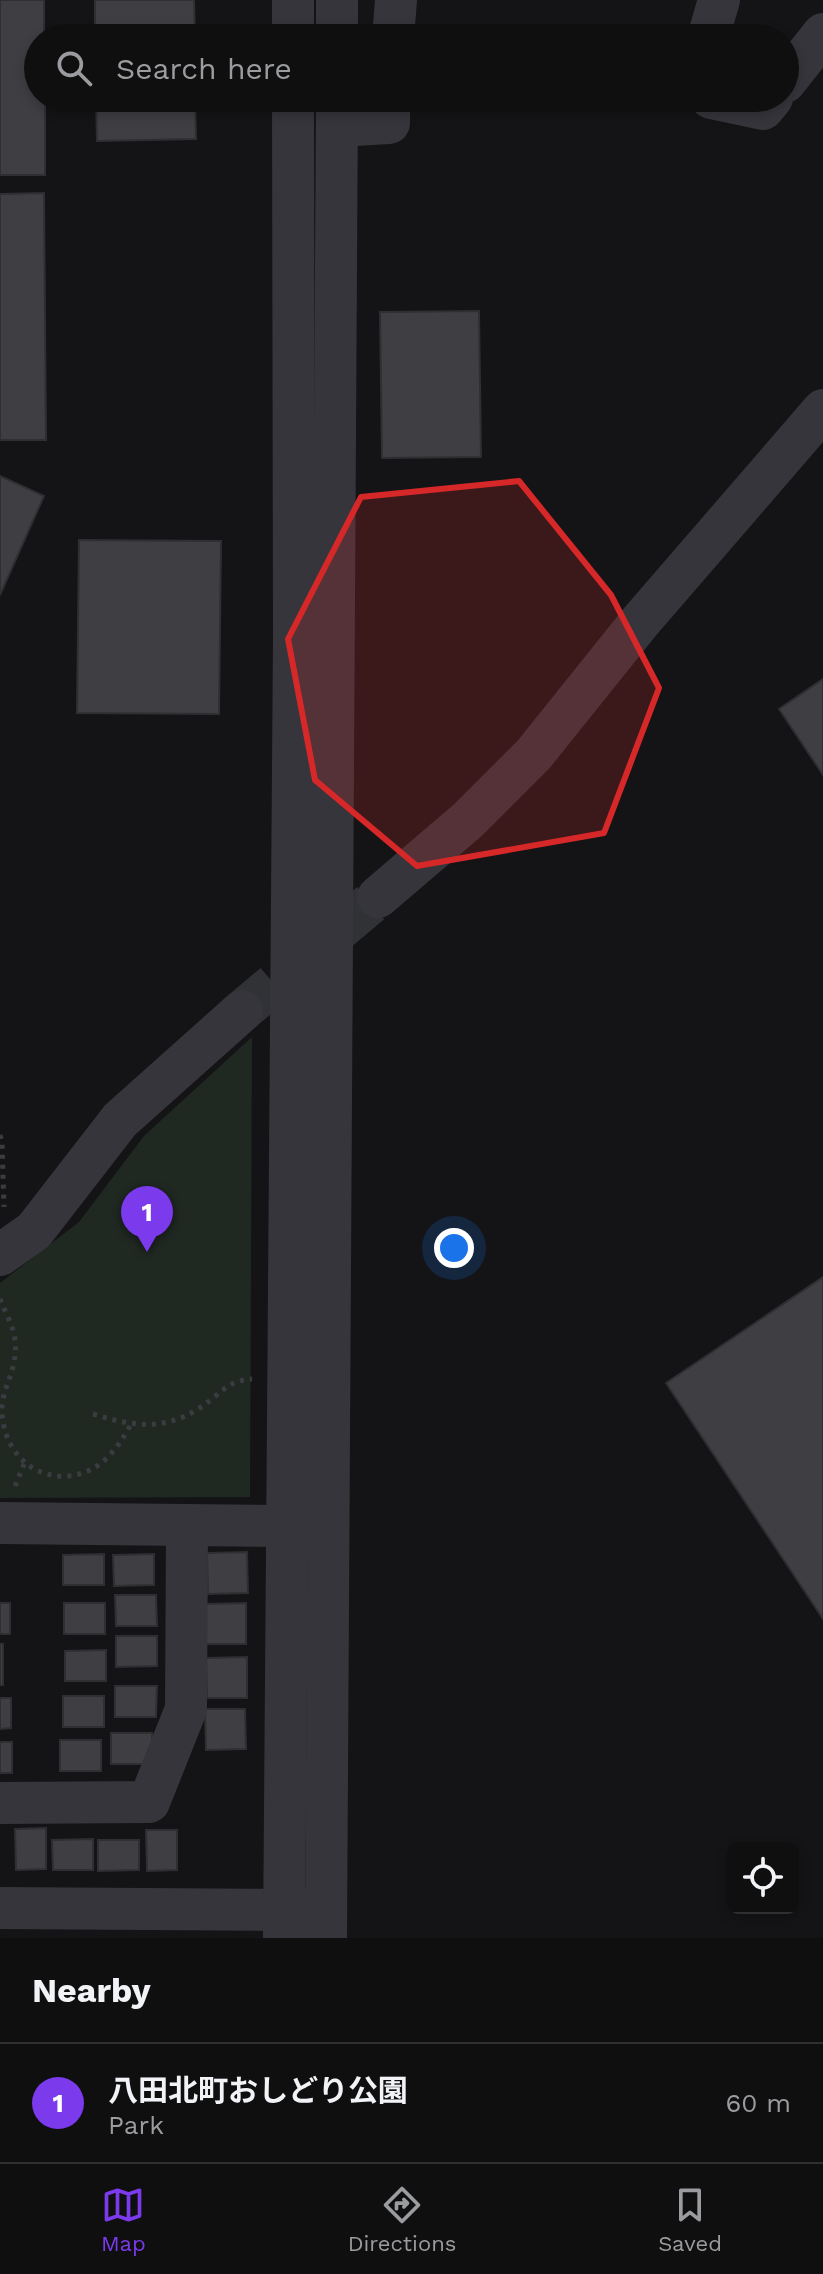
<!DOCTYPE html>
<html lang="en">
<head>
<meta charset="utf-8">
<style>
	body { margin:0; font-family:"Work Sans","Noto Sans JP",sans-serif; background:#1d1d1e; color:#f1f3f6 }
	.controls { position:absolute; right:24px; bottom:24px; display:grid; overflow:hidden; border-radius:12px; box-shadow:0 4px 12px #0003 }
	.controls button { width:72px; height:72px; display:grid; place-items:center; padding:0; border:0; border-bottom:2px solid #2f2f30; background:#0f0f10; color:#f1f3f6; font:40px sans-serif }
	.you { position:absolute; left:454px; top:1248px; width:28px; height:28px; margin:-20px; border:6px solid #fff; border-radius:50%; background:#1a73e8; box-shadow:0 0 0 12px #1a73e833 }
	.badge { display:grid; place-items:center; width:52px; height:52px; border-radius:50%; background:#7c3aed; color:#fff; font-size:26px; font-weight:700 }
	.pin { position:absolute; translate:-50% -66px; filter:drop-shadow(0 2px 4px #0008) }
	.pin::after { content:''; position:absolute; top:42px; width:28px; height:24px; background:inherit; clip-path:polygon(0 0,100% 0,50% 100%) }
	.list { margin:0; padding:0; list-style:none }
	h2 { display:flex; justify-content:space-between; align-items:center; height:104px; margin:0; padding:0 32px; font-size:34px }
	h2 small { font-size:26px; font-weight:400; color:#9b9c9f }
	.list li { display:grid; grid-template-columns:52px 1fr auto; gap:24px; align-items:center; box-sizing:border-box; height:120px; padding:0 32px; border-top:2px solid #2f2f30 }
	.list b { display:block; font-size:30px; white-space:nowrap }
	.list p { margin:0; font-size:26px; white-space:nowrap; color:#9b9c9f }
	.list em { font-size:26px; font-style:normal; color:#9b9c9f }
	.icon { flex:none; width:44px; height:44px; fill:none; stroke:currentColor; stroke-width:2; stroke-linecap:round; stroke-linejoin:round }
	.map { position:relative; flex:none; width:823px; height:1938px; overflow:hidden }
	.search { position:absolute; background:#0f0f10; box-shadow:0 4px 12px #0003; left:24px; right:24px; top:24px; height:88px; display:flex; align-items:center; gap:20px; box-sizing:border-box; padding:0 28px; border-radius:44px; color:#9b9c9f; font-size:30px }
	.sheet { height:224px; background:#0f0f10 }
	nav { display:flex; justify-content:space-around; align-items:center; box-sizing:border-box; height:112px; border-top:2px solid #2f2f30; background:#0f0f10; font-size:22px; color:#9b9c9f }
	nav a { display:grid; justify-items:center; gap:4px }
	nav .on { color:#7c3aed }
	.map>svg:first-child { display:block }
	.green { fill:#202822 }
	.building { fill:#3f3e43; stroke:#2f2e32; stroke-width:2 }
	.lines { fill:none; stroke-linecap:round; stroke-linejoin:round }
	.minor-tunnel { stroke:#313236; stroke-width:42; stroke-dasharray:42 21; stroke-linecap:butt }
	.path { stroke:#3b3c41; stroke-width:5; stroke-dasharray:4 6; stroke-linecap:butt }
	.minor { stroke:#35353b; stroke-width:42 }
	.marked { fill:#d62828; fill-opacity:0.2; stroke:#d62828; stroke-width:6; stroke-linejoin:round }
</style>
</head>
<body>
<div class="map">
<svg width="823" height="1938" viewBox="0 0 823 1938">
	<rect width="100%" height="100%" fill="#141416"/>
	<polygon class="green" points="252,1037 250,1497 0,1498 0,1283 79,1222 144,1136"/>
	<g class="building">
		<polygon points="0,0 44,0 44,38 38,38 38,98 45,98 45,175 0,175"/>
		<polygon points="95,0 194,0 195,38 95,38"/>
		<polygon points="96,98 195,98 196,139 97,141"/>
		<polygon points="44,193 46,440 0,440 0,194"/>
		<polygon points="479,311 481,457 382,458 380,312"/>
		<polygon points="0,476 44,496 0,595"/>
		<polygon points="79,540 221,541 219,714 77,713"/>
		<polygon points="823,679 823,775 779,709"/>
		<polygon points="823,1277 823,1619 666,1383"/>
		<polygon points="247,1552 248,1593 208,1594 207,1553"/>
		<polygon points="104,1554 104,1585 63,1585 63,1555"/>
		<polygon points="154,1554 154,1585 114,1586 113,1555"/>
		<polygon points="115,1595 156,1595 157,1626 116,1626"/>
		<rect x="0" y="1603" width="10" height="31"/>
		<rect x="64" y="1603" width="41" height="31"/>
		<polygon points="246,1603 246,1644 206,1644 205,1604"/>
		<polygon points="116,1636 157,1636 157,1666 116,1667"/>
		<rect x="0" y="1644" width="3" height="41"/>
		<polygon points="106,1650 106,1681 65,1681 65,1651"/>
		<polygon points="247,1657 247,1698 207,1698 206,1658"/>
		<polygon points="115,1686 157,1686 156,1717 115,1717"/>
		<rect x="63" y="1696" width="41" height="31"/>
		<polygon points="0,1698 11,1698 11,1728 0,1729"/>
		<polygon points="205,1709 245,1709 246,1749 206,1750"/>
		<polygon points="111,1733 152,1733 153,1764 111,1764"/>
		<rect x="60" y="1740" width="41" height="31"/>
		<rect x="0" y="1742" width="12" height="31"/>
		<polygon points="46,1828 46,1869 16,1870 15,1829"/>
		<polygon points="146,1830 177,1830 177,1870 147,1871"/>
		<polygon points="93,1839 93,1870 53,1870 52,1840"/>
		<polygon points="98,1840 139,1840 139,1870 98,1871"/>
	</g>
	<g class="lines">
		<polyline class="minor-tunnel" points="242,1011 378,897"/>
		<g class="path">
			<polyline points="0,1135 2,1142 4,1207"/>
			<path d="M0,1299C5,1312 14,1327 15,1340C18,1368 5,1382 2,1405C0,1444 27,1479 68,1476C100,1473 116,1451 131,1424"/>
			<path d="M93,1414C141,1429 173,1431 213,1398C226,1387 234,1380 252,1379"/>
			<polyline points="15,1486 24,1464"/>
		</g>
		<g class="minor">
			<polyline points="293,0 293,38"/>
			<polyline points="337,0 337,38"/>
			<polyline points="393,38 396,0"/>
			<polyline points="708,38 719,0"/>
			<polyline points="785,82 823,34"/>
			<polyline points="711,98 763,109 772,98"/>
			<polyline points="337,126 389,123 389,98"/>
			<polyline points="378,897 468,820 534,754 639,623 823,410"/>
			<polyline points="0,1255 34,1231 120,1120 242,1011"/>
			<polyline points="0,1523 286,1526"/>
			<polyline points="0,1803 149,1802 186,1709 187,1526"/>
			<polyline points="0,1908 311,1910"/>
			<polyline points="284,1938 294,636 293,98"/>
			<polyline points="326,1938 337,98"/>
		</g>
	</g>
	<path class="marked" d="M519,481L611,595L659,688L604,833L417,866L315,780L288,639L361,497Z"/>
</svg>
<div class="controls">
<button><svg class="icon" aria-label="locate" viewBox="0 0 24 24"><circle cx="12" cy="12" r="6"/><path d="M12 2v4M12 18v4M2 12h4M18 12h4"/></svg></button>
</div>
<div class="you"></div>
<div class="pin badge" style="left:147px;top:1252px">1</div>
<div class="search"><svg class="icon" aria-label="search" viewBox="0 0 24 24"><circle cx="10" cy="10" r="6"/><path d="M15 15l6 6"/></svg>Search here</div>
</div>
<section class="sheet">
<h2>Nearby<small></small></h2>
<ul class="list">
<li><span class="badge">1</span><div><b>八田北町おしどり公園</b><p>Park</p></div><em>60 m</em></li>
</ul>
</section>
<nav>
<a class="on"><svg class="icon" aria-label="map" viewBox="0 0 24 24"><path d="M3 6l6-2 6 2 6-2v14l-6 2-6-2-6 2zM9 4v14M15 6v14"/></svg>Map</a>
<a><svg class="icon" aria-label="directions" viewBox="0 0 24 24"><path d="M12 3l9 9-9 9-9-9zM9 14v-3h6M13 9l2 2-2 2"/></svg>Directions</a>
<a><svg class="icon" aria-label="saved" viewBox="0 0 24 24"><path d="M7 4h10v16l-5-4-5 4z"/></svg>Saved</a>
</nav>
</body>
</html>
